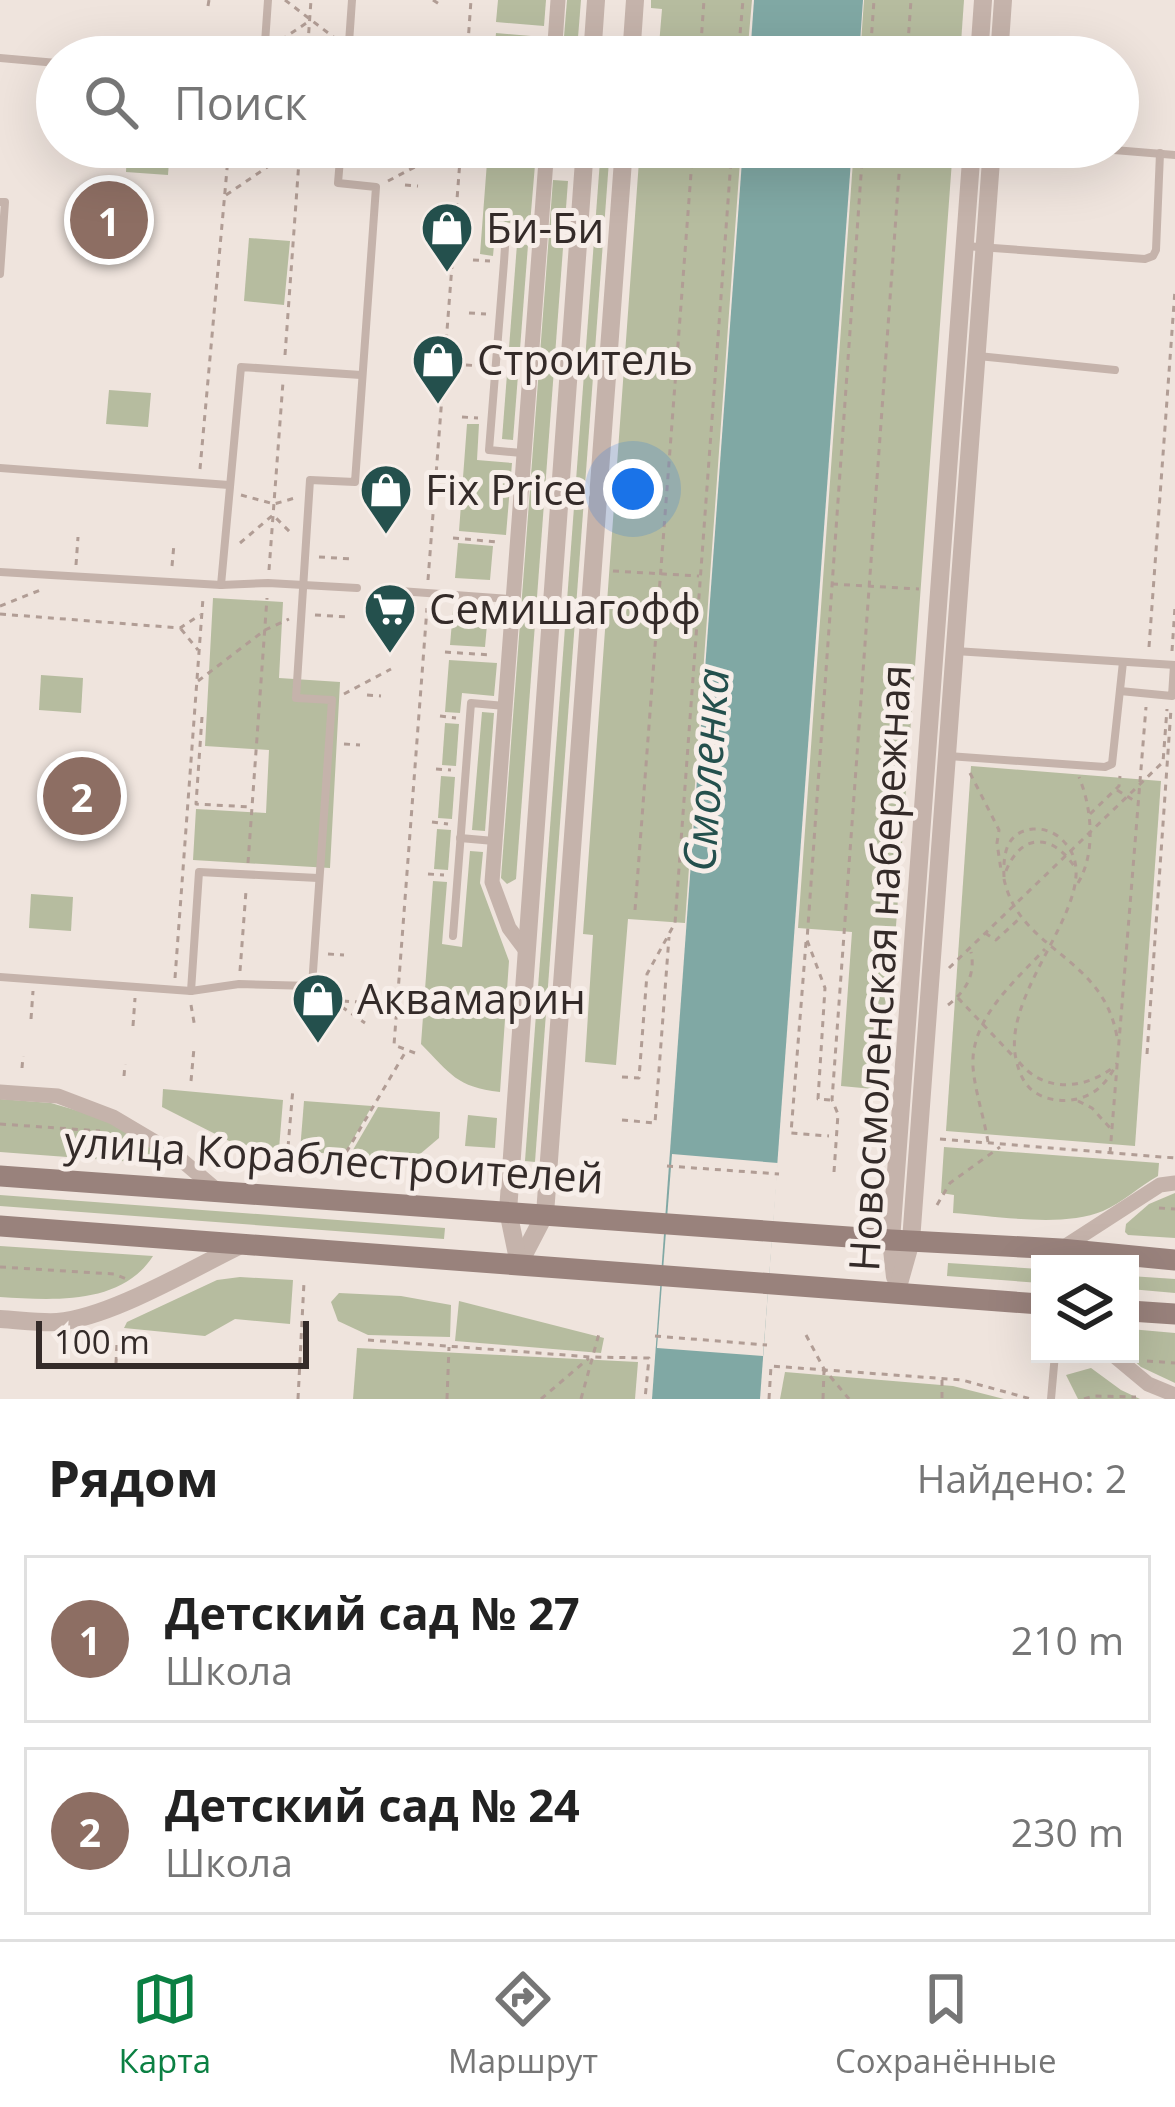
<!DOCTYPE html>
<html lang="ru">
<head>
<meta charset="utf-8">
<style>
	body { margin:0; font-family:"Open Sans",sans-serif; background:#f6f6f6; color:#222 }
	.controls { position:absolute; right:36px; bottom:36px; display:grid; overflow:hidden; border-radius:0px; box-shadow:0 12px 48px #0002 }
	.controls button { width:108px; height:108px; display:grid; place-items:center; padding:0; border:0; border-bottom:3px solid #e0e0e0; background:#fff; color:#222; font:60px sans-serif }
	.scale { position:absolute; left:36px; bottom:30px; width:273px; box-sizing:border-box; padding-left:12px; border:6px solid #342b29; border-top:0; font-size:33px; line-height:42px; white-space:nowrap; color:#342b29; -webkit-text-stroke:9px #f7eee9; paint-order:stroke }
	.you { position:absolute; left:633px; top:489px; width:42px; height:42px; margin:-30px; border:9px solid #fff; border-radius:50%; background:#1a73e8; box-shadow:0 0 0 18px #1a73e833 }
	.badge { display:grid; place-items:center; width:78px; height:78px; border-radius:50%; background:#0b8043; color:#fff; font-size:39px; font-weight:700 }
	.pin { position:absolute; translate:-50% -50%; border:6px solid #fff; box-shadow:0 3px 12px #0006 }
	.list { margin:0; padding:0; list-style:none }
	h2 { display:flex; justify-content:space-between; align-items:center; height:156px; margin:0; padding:0 48px; font-size:51px }
	h2 small { font-size:39px; font-weight:400; color:#767676 }
	.list li { display:grid; grid-template-columns:78px 1fr auto; gap:36px; align-items:center; box-sizing:border-box; height:168px; margin:0 24px 24px; padding:0 24px; border:3px solid #e0e0e0; border-radius:0px }
	.list b { display:block; font-size:45px; white-space:nowrap }
	.list p { margin:0; font-size:39px; white-space:nowrap; color:#767676 }
	.list em { font-size:39px; font-style:normal; color:#767676 }
	.icon { flex:none; width:66px; height:66px; fill:none; stroke:currentColor; stroke-width:2; stroke-linecap:round; stroke-linejoin:round }
	.map { position:relative; flex:none; width:1175px; height:1399px; overflow:hidden }
	.search { position:absolute; background:#fff; box-shadow:0 12px 48px #0002; left:36px; right:36px; top:36px; height:132px; display:flex; align-items:center; gap:30px; box-sizing:border-box; padding:0 42px; border-radius:66px; color:#767676; font-size:45px }
	.sheet { height:540px; background:#fff }
	nav { display:flex; justify-content:space-around; align-items:center; box-sizing:border-box; height:168px; border-top:3px solid #e0e0e0; background:#fff; font-size:33px; color:#767676 }
	nav a { display:grid; justify-items:center; gap:6px }
	nav .on { color:#0b8043 }
	.map>svg:first-child { display:block }
	.green { fill:#b6bc9f }
	.water { fill:#80a8a4 }
	.pier { fill:#efe4dd }
	.lines { fill:none; stroke-linecap:round; stroke-linejoin:round }
	.path { stroke:#b19d95; stroke-width:3; stroke-dasharray:6 6; stroke-linecap:butt }
	.service { stroke:#c5b3ab; stroke-width:8 }
	.minor { stroke:#c5b3ab; stroke-width:15 }
	.tertiary { stroke:#c5b3ab; stroke-width:18 }
	.secondary { stroke:#99827c; stroke-width:21 }
	.labels { text-anchor:middle; stroke-width:10; stroke-linejoin:round; paint-order:stroke }
	.poi-label { font-size:42px; fill:#342b29; stroke:#f7eee9; text-anchor:start }
	.street-label { font-size:42px; fill:#342b29; stroke:#f7eee9 }
	.water-label { font-size:45px; font-style:italic; fill:#24504d; stroke:#f7eee9 }
</style>
</head>
<body>
<div class="map">
<svg width="1175" height="1399" viewBox="0 0 1175 1399">
	<rect width="100%" height="100%" fill="#efe4dd"/>
	<g class="green">
		<polygon points="498,0 546,0 544,26 496,22"/>
		<polygon points="567,0 581,0 577,50 563,49"/>
		<polygon points="651,0 752,0 747,57 658,57 662,9 651,8"/>
		<polygon points="864,0 964,0 960,57 860,57"/>
		<polygon points="496,33 531,36 529,57 494,57"/>
		<polygon points="127,147 170,147 168,175 126,172"/>
		<polygon points="601,147 610,147 535,1162 525,1161"/>
		<polygon points="640,147 741,147 685,923 628,919 616,1065 585,1062 593,935 583,934"/>
		<polygon points="854,147 953,147 884,1090 841,1086 852,932 798,928"/>
		<polygon points="488,149 536,153 530,224 496,222 493,256 480,254"/>
		<polygon points="553,180 568,181 516,879 507,884 501,878"/>
		<polygon points="249,238 290,241 284,305 244,301"/>
		<polygon points="517,244 528,245 513,440 502,439"/>
		<polygon points="109,390 151,393 148,427 106,424"/>
		<polygon points="467,424 479,424 477,460 512,463 506,535 459,531"/>
		<polygon points="458,543 493,546 490,580 455,578"/>
		<polygon points="213,598 283,602 279,678 340,682 330,868 193,860 196,809 266,813 269,750 205,746"/>
		<polygon points="453,610 488,613 485,647 450,645"/>
		<polygon points="449,660 497,663 494,696 462,693 460,713 445,712"/>
		<polygon points="41,675 83,678 81,713 39,710"/>
		<polygon points="482,712 494,713 485,831 472,830"/>
		<polygon points="445,723 459,724 456,766 442,765"/>
		<polygon points="971,766 1161,781 1135,1146 946,1131"/>
		<polygon points="441,776 455,777 452,819 438,818"/>
		<polygon points="437,829 451,830 448,870 434,869"/>
		<path d="M470,851L483,852L480,883L509,961L500,1092C456,1087 451,1074 421,1044L433,881L447,882L442,944L462,947Z"/>
		<polygon points="31,894 73,897 71,931 29,928"/>
		<polygon points="163,1089 283,1100 279,1149 235,1144 162,1107"/>
		<polygon points="0,1099 51,1103 82,1112 111,1122 160,1154 161,1164 0,1152"/>
		<polygon points="304,1101 372,1106 344,1155 300,1151"/>
		<polygon points="378,1107 440,1112 439,1138 413,1160 350,1155"/>
		<polygon points="468,1115 497,1118 495,1148 465,1146"/>
		<path d="M944,1147L1159,1163L1158,1176C1140,1186 1122,1203 1103,1211C1062,1228 997,1216 953,1213L954,1195L941,1193Z"/>
		<polygon points="1175,1193 1175,1238 1128,1235 1125,1232 1126,1224 1149,1204"/>
		<polygon points="0,1195 445,1228 444,1239 0,1206"/>
		<path d="M0,1246L153,1256C121,1306 51,1300 0,1297Z"/>
		<polygon points="948,1263 1040,1269 1040,1283 947,1276"/>
		<polygon points="1130,1276 1175,1279 1175,1293 1130,1289"/>
		<polygon points="240,1277 293,1280 290,1324 235,1319 205,1336 124,1328 127,1322 217,1280"/>
		<polygon points="339,1293 401,1296 451,1305 450,1337 368,1335 338,1321 331,1302"/>
		<polygon points="459,1301 604,1338 601,1353 455,1341"/>
		<polygon points="1130,1329 1175,1333 1175,1383 1141,1367 1127,1354 1130,1354"/>
		<polygon points="357,1348 638,1362 635,1399 353,1399"/>
		<polygon points="1091,1368 1121,1390 1140,1399 1078,1399 1066,1375"/>
		<polygon points="785,1372 953,1386 1004,1399 780,1399"/>
	</g>
	<g class="water">
		<polygon points="754,0 863,0 859,57 750,57"/>
		<polygon points="743,147 852,147 760,1399 652,1399"/>
	</g>
	<polygon class="pier" points="672,1154 778,1163 763,1356 657,1348"/>
	<g class="lines">
		<g class="path">
			<polyline points="285,0 336,39"/>
			<polyline points="433,0 439,4"/>
			<polyline points="208,6 209,0"/>
			<polyline points="281,40 308,22"/>
			<polyline points="361,48 391,50"/>
			<polyline points="96,57 98,36"/>
			<polyline points="200,57 201,44"/>
			<polyline points="307,57 311,0"/>
			<polyline points="467,57 471,0"/>
			<polyline points="700,57 704,0"/>
			<polyline points="738,57 743,0"/>
			<polyline points="870,57 874,0"/>
			<polyline points="907,57 911,0"/>
			<polyline points="388,181 428,160"/>
			<polyline points="405,185 418,186"/>
			<polyline points="226,195 297,147"/>
			<polyline points="473,260 490,261"/>
			<polyline points="469,313 486,314"/>
			<polyline points="285,355 300,147"/>
			<polyline points="466,365 482,366"/>
			<polyline points="462,417 478,418"/>
			<polyline points="200,469 229,147"/>
			<polyline points="366,490 402,513"/>
			<polyline points="381,491 395,492"/>
			<polyline points="241,495 274,504 295,498"/>
			<polyline points="453,538 498,542"/>
			<polyline points="240,543 273,515 291,533"/>
			<polyline points="319,557 353,559"/>
			<polyline points="76,565 78,537"/>
			<polyline points="172,566 174,544"/>
			<polyline points="269,570 283,382"/>
			<polyline points="613,571 699,576"/>
			<polyline points="428,580 461,147"/>
			<polyline points="832,584 919,589"/>
			<polyline points="0,606 43,589"/>
			<polyline points="0,614 180,628 200,615"/>
			<polyline points="315,615 349,617"/>
			<polyline points="181,629 198,650"/>
			<polyline points="1149,647 1175,290"/>
			<polyline points="1172,651 1175,607"/>
			<polyline points="445,652 491,655"/>
			<polyline points="198,681 265,630 289,619"/>
			<polyline points="344,694 391,669"/>
			<polyline points="367,695 381,696"/>
			<polyline points="440,716 456,718"/>
			<polyline points="202,717 196,804 251,807"/>
			<polyline points="344,744 360,745"/>
			<polyline points="436,769 451,770"/>
			<polyline points="970,773 999,830 997,843 1001,870"/>
			<polyline points="1117,790 1138,803"/>
			<polyline points="1090,814 1119,786 1120,776"/>
			<polyline points="432,822 448,824"/>
			<polyline points="248,863 267,598"/>
			<path d="M1006,871C1021,833 1052,833 1074,866"/>
			<polyline points="428,874 444,875"/>
			<path d="M1004,877C1003,854 1006,832 1033,829C1046,828 1058,834 1066,844C1109,894 1000,988 1016,1059C1019,1072 1023,1083 1033,1091C1048,1102 1070,1103 1086,1096C1101,1090 1110,1077 1117,1063"/>
			<path d="M1004,879C1019,951 1103,955 1117,1037"/>
			<path d="M1078,883C1096,853 1092,808 1079,777"/>
			<polyline points="635,910 693,147"/>
			<polyline points="985,933 996,940 1019,919"/>
			<polyline points="806,942 791,1133 829,1136"/>
			<polyline points="328,954 344,955"/>
			<polyline points="949,968 1163,762 1167,709"/>
			<polyline points="240,971 246,891"/>
			<polyline points="175,978 203,598"/>
			<polyline points="322,993 365,1023"/>
			<polyline points="958,998 1012,1055"/>
			<polyline points="343,1001 358,1002"/>
			<polyline points="191,1005 195,1028"/>
			<path d="M948,1005C965,992 976,975 971,952"/>
			<polyline points="325,1010 325,1004"/>
			<polyline points="31,1019 33,991"/>
			<polyline points="133,1026 135,998"/>
			<polyline points="415,1053 394,1045 427,608"/>
			<polyline points="1147,1054 1171,709"/>
			<path d="M1019,1062C1043,1092 1082,1090 1111,1069"/>
			<polyline points="22,1068 23,1056"/>
			<polyline points="124,1076 125,1064"/>
			<polyline points="622,1077 639,1078 647,974 675,923 732,147"/>
			<polyline points="191,1081 194,1048"/>
			<polyline points="830,1100 818,1099 825,988 807,940 863,147"/>
			<polyline points="1078,1101 1092,1108 1111,1129"/>
			<polyline points="622,1120 655,1123 669,937"/>
			<polyline points="0,1124 100,1131"/>
			<polyline points="940,1139 1175,1158"/>
			<path d="M988,1142C984,1117 975,1092 973,1067C970,1019 1015,981 1045,949"/>
			<polyline points="1110,1153 1146,707"/>
			<polyline points="667,1166 779,1174"/>
			<polyline points="286,1171 293,1088"/>
			<polyline points="834,1172 838,1114 832,1100 901,147"/>
			<polyline points="334,1173 406,1051"/>
			<polyline points="937,1205 950,1183 1000,1147"/>
			<polyline points="1159,1208 1175,1209"/>
			<polyline points="0,1267 114,1274 129,1280"/>
			<polyline points="806,1335 824,1369 849,1399"/>
			<polyline points="655,1336 767,1345"/>
			<polyline points="368,1340 591,1357 649,1358 645,1399"/>
			<polyline points="1147,1361 1175,1363"/>
			<polyline points="116,1363 117,1343"/>
			<polyline points="942,1380 942,1399"/>
			<polyline points="298,1399 304,1282"/>
			<polyline points="447,1399 449,1347"/>
			<polyline points="541,1399 589,1358"/>
			<polyline points="581,1399 600,1330"/>
			<polyline points="769,1399 771,1366 962,1380 1031,1399"/>
			<polyline points="823,1399 824,1371"/>
			<polyline points="1084,1399 1093,1396 1136,1397"/>
		</g>
		<g class="service">
			<polyline points="264,57 268,0"/>
			<polyline points="348,57 352,0"/>
			<polyline points="0,58 57,63"/>
			<polyline points="1077,147 1175,155"/>
			<polyline points="0,202 5,202 0,274"/>
			<polyline points="965,246 1145,259 1153,256 1156,250 1160,153"/>
			<polyline points="978,356 1115,370"/>
			<polyline points="522,453 489,450 504,262 506,232 540,234"/>
			<polyline points="0,468 229,485"/>
			<polyline points="0,572 221,585 268,583 357,588"/>
			<polyline points="221,585 241,367 361,375"/>
			<polyline points="386,590 510,599"/>
			<polyline points="955,651 1175,665"/>
			<polyline points="1120,691 1172,696 1174,665"/>
			<polyline points="948,756 1105,767 1112,764 1123,662"/>
			<polyline points="460,838 494,841"/>
			<polyline points="453,936 471,703 505,706"/>
			<polyline points="0,977 191,991 239,984 312,986 332,700 296,698 310,480 355,482 376,187 338,183 341,147"/>
			<polyline points="191,991 199,872 318,878"/>
			<polyline points="1051,1399 1055,1354"/>
		</g>
		<g class="minor">
			<polyline points="554,57 558,0"/>
			<polyline points="527,952 509,928 492,882 547,147"/>
			<polyline points="0,1092 58,1096 113,1117 172,1152 219,1192"/>
			<polyline points="1061,1249 1160,1185 1175,1183"/>
			<polyline points="1112,1354 1148,1384 1175,1395"/>
		</g>
		<g class="tertiary">
			<polyline points="592,57 596,0"/>
			<polyline points="631,57 635,0"/>
			<polyline points="979,57 983,0"/>
			<polyline points="999,57 1003,0"/>
			<polyline points="519,1264 545,1214 624,147"/>
			<polyline points="519,1264 508,1211 585,147"/>
			<polyline points="895,1277 891,1240 972,147"/>
			<polyline points="896,1294 911,1241 992,147"/>
			<path d="M0,1319C19,1320 39,1323 57,1322C110,1318 193,1268 243,1244"/>
		</g>
		<g class="secondary">
			<polyline points="0,1176 891,1240 1061,1249 1175,1260"/>
			<polyline points="0,1226 1040,1304"/>
			<polyline points="1130,1311 1175,1314"/>
		</g>
	</g>
	<defs>
		<g id="shop-pin" transform="scale(2.7)"><path d="M0 17L-7.5 6A9.5 9.5 0 1 1 7.5 6Z" fill="#24504d" stroke="#f7eee9"/><path d="M-5-2.5h2.3a2.7 3.5 0 0 1 5.4 0H5L5.5 6h-11ZM-1.5-2.5h3a1.5 2.3 0 0 0-3 0Z" fill="#fff"/></g>
		<g id="supermarket-pin" transform="scale(2.7)"><path d="M0 17L-7.5 6A9.5 9.5 0 1 1 7.5 6Z" fill="#24504d" stroke="#f7eee9"/><path d="M-6-5.5h2.5l.6 2H6L4.5 2H-2.5L-4.4-4H-6ZM-1.5 3.2a1.3 1.3 0 1 0 .1 0ZM3 3.2a1.3 1.3 0 1 0 .1 0Z" fill="#fff"/></g>
	</defs>
	<g fill-rule="evenodd">
		<use href="#shop-pin" x="447" y="228"/>
		<use href="#shop-pin" x="438" y="360"/>
		<use href="#shop-pin" x="386" y="490"/>
		<use href="#supermarket-pin" x="390" y="609"/>
		<use href="#shop-pin" x="318" y="999"/>
	</g>
	<g class="labels">
		<g class="poi-label">
			<text x="486" y="243">Би-Би</text>
			<text x="477" y="375">Строитель</text>
			<text x="425" y="505">Fix Price</text>
			<text x="429" y="624">Семишагофф</text>
			<text x="357" y="1014">Аквамарин</text>
		</g>
		<g class="street-label">
			<text transform="translate(880 968) rotate(-87)" y="15">Новосмоленская набережная</text>
			<text transform="translate(334 1160) rotate(4)" y="15">улица Кораблестроителей</text>
		</g>
		<g class="water-label">
			<text transform="translate(706 770) rotate(-86)" y="16">Смоленка</text>
		</g>
	</g>
</svg>
<div class="controls">
<button><svg class="icon" aria-label="layers" viewBox="0 0 24 24"><path d="M12 4l9 5-9 5-9-5zM3 14l9 5 9-5"/></svg></button>
</div>
<div class="scale">100 m</div>
<div class="you"></div>
<div class="pin badge" style="left:109px;top:220px;background:#8d6e63">1</div>
<div class="pin badge" style="left:82px;top:796px;background:#8d6e63">2</div>
<div class="search"><svg class="icon" aria-label="search" viewBox="0 0 24 24"><circle cx="10" cy="10" r="6"/><path d="M15 15l6 6"/></svg>Поиск</div>
</div>
<section class="sheet">
<h2>Рядом<small>Найдено: 2</small></h2>
<ul class="list">
<li><span class="badge" style="background:#8d6e63">1</span><div><b>Детский сад № 27</b><p>Школа</p></div><em>210 m</em></li>
<li><span class="badge" style="background:#8d6e63">2</span><div><b>Детский сад № 24</b><p>Школа</p></div><em>230 m</em></li>
</ul>
</section>
<nav>
<a class="on"><svg class="icon" aria-label="map" viewBox="0 0 24 24"><path d="M3 6l6-2 6 2 6-2v14l-6 2-6-2-6 2zM9 4v14M15 6v14"/></svg>Карта</a>
<a><svg class="icon" aria-label="directions" viewBox="0 0 24 24"><path d="M12 3l9 9-9 9-9-9zM9 14v-3h6M13 9l2 2-2 2"/></svg>Маршрут</a>
<a><svg class="icon" aria-label="saved" viewBox="0 0 24 24"><path d="M7 4h10v16l-5-4-5 4z"/></svg>Сохранённые</a>
</nav>
</body>
</html>
